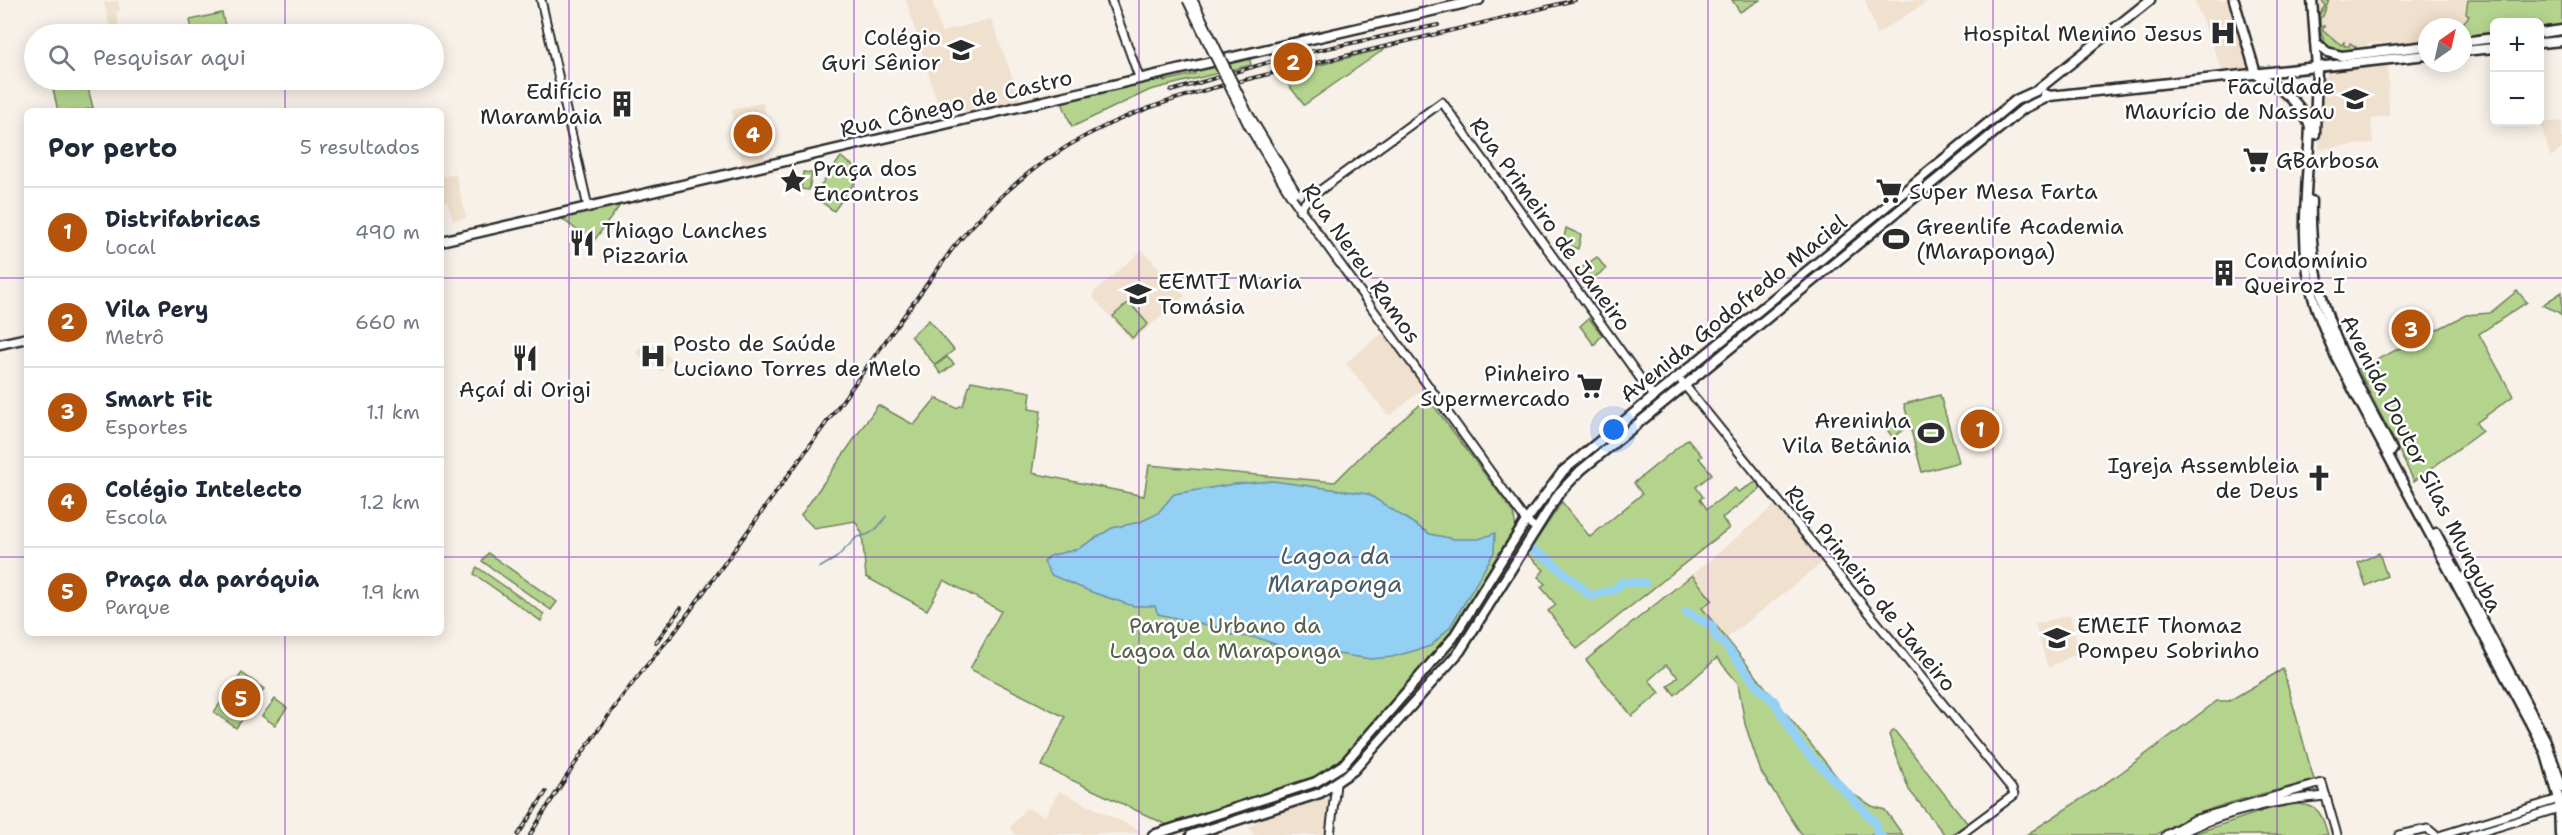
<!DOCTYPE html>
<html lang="pt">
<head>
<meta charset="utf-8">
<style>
	body { margin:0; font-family:"Shantell Sans",sans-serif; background:#f6f6f7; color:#1f2937 }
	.controls { position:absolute; right:18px; top:18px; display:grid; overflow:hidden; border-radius:9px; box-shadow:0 3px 15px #0003 }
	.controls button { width:54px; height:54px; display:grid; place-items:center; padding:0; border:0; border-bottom:2px solid #e0e1e3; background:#fff; color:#1f2937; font:30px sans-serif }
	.compass { position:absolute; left:2418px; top:18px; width:54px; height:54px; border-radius:50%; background:#fff; box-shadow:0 3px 15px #0003; rotate:34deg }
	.you { position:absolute; left:1614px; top:430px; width:21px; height:21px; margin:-15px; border:4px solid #fff; border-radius:50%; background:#1a73e8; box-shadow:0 0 0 9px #1a73e833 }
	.badge { display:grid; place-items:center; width:39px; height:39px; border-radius:50%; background:#b45309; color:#fff; font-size:20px; font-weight:700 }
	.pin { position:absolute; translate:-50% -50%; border:3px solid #fff; box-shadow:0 2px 6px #0006 }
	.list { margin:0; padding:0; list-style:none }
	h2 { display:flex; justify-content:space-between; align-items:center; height:78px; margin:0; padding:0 24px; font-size:26px }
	h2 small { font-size:20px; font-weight:400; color:#747a83 }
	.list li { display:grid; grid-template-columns:39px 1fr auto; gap:18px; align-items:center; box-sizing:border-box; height:90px; padding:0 24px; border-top:2px solid #e0e1e3 }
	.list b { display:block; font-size:22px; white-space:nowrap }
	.list p { margin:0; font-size:20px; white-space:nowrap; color:#747a83 }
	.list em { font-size:20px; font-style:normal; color:#747a83 }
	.icon { flex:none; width:33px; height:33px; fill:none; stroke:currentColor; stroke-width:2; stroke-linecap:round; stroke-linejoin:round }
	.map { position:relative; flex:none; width:2562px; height:835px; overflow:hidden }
	.search { position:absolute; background:#fff; box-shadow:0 3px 15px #0003; left:24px; top:24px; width:420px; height:66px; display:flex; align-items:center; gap:15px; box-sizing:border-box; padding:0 21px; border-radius:33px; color:#747a83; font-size:22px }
	.panel { position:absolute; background:#fff; box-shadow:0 3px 15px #0003; left:24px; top:108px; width:420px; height:528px; border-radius:9px }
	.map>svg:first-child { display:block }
	.built { fill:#f0e0ce }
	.green { fill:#b4d48e; stroke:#70805c; stroke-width:1.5 }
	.water { fill:#94d0f4; stroke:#6a8ea4; stroke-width:1.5 }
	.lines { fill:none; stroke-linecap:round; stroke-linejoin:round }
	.stream { stroke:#6a8ea4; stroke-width:1.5 }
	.river { stroke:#94d0f4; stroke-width:9 }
	.minor-casing { stroke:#2b2b2b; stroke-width:11 }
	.major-casing { stroke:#2b2b2b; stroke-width:13 }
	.minor { stroke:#fff; stroke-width:7 }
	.major { stroke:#fff; stroke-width:8 }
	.rail-casing { stroke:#2b2b2b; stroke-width:4 }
	.rail { stroke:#fff; stroke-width:1.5; stroke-dasharray:4.5; stroke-linecap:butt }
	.minor-bridge-casing { stroke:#2b2b2b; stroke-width:11; stroke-linecap:butt }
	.minor-bridge { stroke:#fff; stroke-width:7 }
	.grid { fill:none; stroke:#7b2cbf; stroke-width:1.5; stroke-opacity:0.55 }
	.labels { text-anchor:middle; stroke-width:5; stroke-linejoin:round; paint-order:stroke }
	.poi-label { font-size:22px; fill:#2b2b2b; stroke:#fff; text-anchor:start }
	.street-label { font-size:22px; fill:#2b2b2b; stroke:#fff }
	.park-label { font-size:22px; fill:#545e49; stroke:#fff }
	.water-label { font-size:24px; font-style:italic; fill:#4a5d67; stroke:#fff }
</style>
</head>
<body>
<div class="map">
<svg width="2562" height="835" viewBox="0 0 2562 835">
	<rect width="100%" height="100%" fill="#f8f1e9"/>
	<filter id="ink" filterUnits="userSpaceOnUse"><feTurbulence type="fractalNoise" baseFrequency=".0167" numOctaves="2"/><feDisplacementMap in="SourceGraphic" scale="12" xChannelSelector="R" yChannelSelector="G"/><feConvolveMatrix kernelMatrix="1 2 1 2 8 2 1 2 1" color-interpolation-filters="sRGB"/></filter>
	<g filter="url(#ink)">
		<g class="built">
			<polygon points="118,0 120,11 116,12 120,31 111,33 104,3"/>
			<polygon points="906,0 932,0 941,32 991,19 1021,101 966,113 964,109 941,115"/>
			<polygon points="1865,0 1930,0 1877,34"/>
			<polygon points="2194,0 2229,0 2247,68 2223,72"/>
			<polygon points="2317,0 2468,0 2471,36 2463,35 2463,27 2427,27 2427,41 2367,44 2367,48 2340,52 2327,46 2320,36"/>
			<polygon points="2388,65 2389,116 2371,119 2373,143 2319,149 2322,82 2329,70"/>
			<polygon points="763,102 772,143 762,146 766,162 743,167 731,110"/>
			<polygon points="2562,121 2562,149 2551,157 2540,123"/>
			<polygon points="456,174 466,218 453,221 447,202 441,202 441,177"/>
			<polygon points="1142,250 1185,296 1132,341 1093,297 1093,293"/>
			<polygon points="1385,331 1423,384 1423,389 1391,415 1387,414 1346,363"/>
			<polygon points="646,339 671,359 662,372 636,353"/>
			<polygon points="1775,505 1822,563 1725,639 1701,608 1692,575"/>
			<polygon points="2070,615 2079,652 2048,668 2035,624"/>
			<polygon points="1059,791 1139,830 1139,833 1016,835 1010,828 1026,808 1045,816"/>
			<polygon points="1330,796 1327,835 1254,835 1249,828 1260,819"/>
		</g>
		<g class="green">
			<polygon points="1732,0 1760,0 1740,12"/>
			<path d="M2322,0H2329L2323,16L2320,18V26H2324L2322,29L2341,45L2344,42V46H2349L2350,43L2356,47C2329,65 2320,37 2318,16L2325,6Z"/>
			<polygon points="2468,0 2562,0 2562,25 2540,27 2540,22 2494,22 2494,32 2466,36 2463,27 2460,27 2469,16 2466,14"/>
			<polygon points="222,13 227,34 193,34 190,20"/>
			<polygon points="1386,48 1304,105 1281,75"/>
			<polygon points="1249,55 1251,65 1150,90 1072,127 1061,100 1163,77 1164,81 1195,74 1195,69"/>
			<polygon points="51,80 86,80 93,108 80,111 58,111"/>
			<polygon points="841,157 862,172 834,211 813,196"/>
			<polygon points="803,172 812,173 809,190 801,189"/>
			<polygon points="621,204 593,242 561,218"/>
			<polygon points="1566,228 1581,235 1578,249 1563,243"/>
			<polygon points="1597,257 1606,269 1586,283 1577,271"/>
			<polygon points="2517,291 2527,302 2479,334 2513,396 2476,423 2482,431 2414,481 2358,369 2466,315 2490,313"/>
			<polygon points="2562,292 2562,316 2559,312 2542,305"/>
			<polygon points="1129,302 1148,324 1132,338 1113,316"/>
			<polygon points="1589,318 1602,335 1594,345 1580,326"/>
			<polygon points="929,320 954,350 935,365 911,336"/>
			<polygon points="947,357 954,364 941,374 935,366"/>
			<polygon points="971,381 1031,392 1029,409 1041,411 1032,473 1144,496 1149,465 1335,482 1368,449 1428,398 1513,512 1516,527 1460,623 1353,752 1332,770 1314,780 1167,825 1042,766 1065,717 970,669 1001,611 944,580 927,610 866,577 862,533 855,521 814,528 801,515 878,405 914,425 936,398 956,408 963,405"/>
			<polygon points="1940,395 1959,462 1922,472 1904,404"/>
			<polygon points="1890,414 1903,430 1893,438 1881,421"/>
			<polygon points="1688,439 1702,456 1699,458 1712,474 1696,487 1703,497 1700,499 1707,509 1735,488 1738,492 1756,482 1761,488 1722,518 1729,528 1577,649 1548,611 1556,605 1541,587 1545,584 1538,577 1544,570 1527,554 1562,502 1590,537 1642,494 1634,483"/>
			<polygon points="488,553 557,602 551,610 482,561"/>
			<polygon points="2379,553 2387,576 2366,586 2358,563"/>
			<polygon points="477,567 544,614 541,621 474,574"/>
			<polygon points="1692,575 1712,600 1702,608 1849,792 1872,806 1885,810 1903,835 1802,835 1761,772 1745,724 1738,683 1717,658 1675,695 1668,686 1678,677 1666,665 1649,680 1660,693 1632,716 1586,660"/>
			<path d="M2283,669L2314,780C2264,795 2199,806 2156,835H2026L2118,775L2217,701H2229Z"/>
			<polygon points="242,673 264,689 236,728 214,712"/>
			<polygon points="275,699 287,708 275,725 262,716"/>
			<polygon points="1894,730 1968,824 1950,835 1945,835 1909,790 1889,735"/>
			<path d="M2287,803C2317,805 2320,807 2328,835H2190Z"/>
		</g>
		<polygon class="water" points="1273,481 1368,494 1430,534 1454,539 1479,539 1495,533 1494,552 1478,580 1450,627 1431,646 1392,657 1371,659 1317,651 1303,645 1298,649 1289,649 1258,638 1232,635 1220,628 1158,614 1155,606 1133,606 1094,593 1051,575 1044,562 1049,556 1078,549 1112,528 1140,522 1157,514 1174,494 1234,484"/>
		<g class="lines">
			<path class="stream" d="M819,568L836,558L857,537C872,535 878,529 886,516"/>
			<g class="river">
				<polyline points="1533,550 1548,559 1591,596 1616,589 1622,582 1645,583"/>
				<polyline points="1686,612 1712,626 1718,640 1722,641 1759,688 1774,701 1801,746 1876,823 1877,833 1881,835"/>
			</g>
			<g class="minor-casing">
				<g id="minor">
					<polyline points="541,0 588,207"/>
					<polyline points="1111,0 1139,77"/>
					<polyline points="1291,196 1526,521 1536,528"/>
					<polyline points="1299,210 1308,199 1442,102 1653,396"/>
					<polyline points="1682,382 2012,789 2014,795 1960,835"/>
					<polyline points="1330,835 1336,784"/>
					<polyline points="2166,835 2193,820 2322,783 2337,835"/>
					<path d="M2178,835C2217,813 2281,799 2326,796"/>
					<polyline points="2399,835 2428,829 2435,835"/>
					<polyline points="2442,835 2559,799"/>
					<polyline points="2471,835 2559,808"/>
				</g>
			</g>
			<g class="major-casing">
				<g id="major">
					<path d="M2234,0L2256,74C2281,89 2298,99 2310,126C2308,183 2298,241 2313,297C2319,318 2328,338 2336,357L2545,751L2559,799L2560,835"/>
					<polyline points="2312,0 2317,68 2315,134"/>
					<polyline points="2540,33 2562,30"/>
					<polyline points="2315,42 2327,52 2342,56 2427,46"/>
					<polyline points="2463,42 2494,38"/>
					<polyline points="2540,43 2562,41"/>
					<polyline points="2463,51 2494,48"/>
					<polyline points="2045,94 2050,96 2427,55"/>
					<path d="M2311,201C2308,304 2346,362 2392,450"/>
					<polyline points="441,241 1479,0"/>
					<polyline points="0,344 27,338"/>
					<polyline points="2436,533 2545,739 2562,787"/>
					<polyline points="1153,835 1316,782 1343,765 1453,638 1526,521 1563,471 2016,100 2036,91 2150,0"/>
					<polyline points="1191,835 1320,793 1354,770 1460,651 1559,493 1581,470 2023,109 2050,96"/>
				</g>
			</g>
			<use href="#minor" class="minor"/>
			<use href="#major" class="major"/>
			<g class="rail-casing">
				<g id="rail">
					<polyline points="1171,91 1290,56 1438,25"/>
					<polyline points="656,642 681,608"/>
					<polyline points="518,835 546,792"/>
					<path d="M530,835C573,764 619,695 674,633L953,248C1060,117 1168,98 1324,61C1408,41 1492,21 1575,0"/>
				</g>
			</g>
			<use href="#rail" class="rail"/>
			<g class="minor-bridge-casing">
				<g id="minor-bridge">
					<polyline points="1187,0 1248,125 1291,196"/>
					<polyline points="1193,0 1247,111 1296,192"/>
				</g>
			</g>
			<use href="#minor-bridge" class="minor-bridge"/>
		</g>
	</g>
	<path class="grid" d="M285,0V34M569,0V835M854,0V835M1139,0V835M1423,0V835M1708,0V835M1993,0V835M2277,0V835M285,80V111M0,278H27M441,278H2562M0,557H27M441,557H2562M285,633V835"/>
	<defs>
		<g id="hospital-bare" transform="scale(2.07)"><path d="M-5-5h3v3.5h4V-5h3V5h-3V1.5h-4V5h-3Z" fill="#2b2b2b" stroke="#fff" stroke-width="2.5" paint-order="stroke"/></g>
		<g id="school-bare" transform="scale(2.07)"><path d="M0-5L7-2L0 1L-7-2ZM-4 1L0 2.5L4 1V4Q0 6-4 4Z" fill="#2b2b2b" stroke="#fff" stroke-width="2.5" paint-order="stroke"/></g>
		<g id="university-bare" transform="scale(2.07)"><path d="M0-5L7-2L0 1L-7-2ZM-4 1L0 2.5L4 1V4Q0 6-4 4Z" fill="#2b2b2b" stroke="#fff" stroke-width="2.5" paint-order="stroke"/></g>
		<g id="building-bare" transform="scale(2.07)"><path d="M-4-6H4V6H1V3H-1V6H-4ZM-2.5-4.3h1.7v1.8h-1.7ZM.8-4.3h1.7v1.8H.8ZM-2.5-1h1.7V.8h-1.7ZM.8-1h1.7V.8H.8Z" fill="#2b2b2b" stroke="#fff" stroke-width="2.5" paint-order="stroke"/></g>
		<g id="supermarket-bare" transform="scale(2.07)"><path d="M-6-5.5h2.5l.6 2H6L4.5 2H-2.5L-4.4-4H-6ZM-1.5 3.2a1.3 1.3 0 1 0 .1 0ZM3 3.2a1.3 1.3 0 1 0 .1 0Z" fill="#2b2b2b" stroke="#fff" stroke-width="2.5" paint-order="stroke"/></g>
		<g id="sight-bare" transform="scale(2.07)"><path d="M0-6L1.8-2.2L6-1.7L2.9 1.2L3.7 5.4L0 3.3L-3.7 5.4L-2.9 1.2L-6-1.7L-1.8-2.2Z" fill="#2b2b2b" stroke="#fff" stroke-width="2.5" paint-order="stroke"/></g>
		<g id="stadium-bare" transform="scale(2.07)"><path d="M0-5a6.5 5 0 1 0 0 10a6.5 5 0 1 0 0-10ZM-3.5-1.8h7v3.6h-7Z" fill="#2b2b2b" stroke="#fff" stroke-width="2.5" paint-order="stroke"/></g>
		<g id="restaurant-bare" transform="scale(2.07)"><path d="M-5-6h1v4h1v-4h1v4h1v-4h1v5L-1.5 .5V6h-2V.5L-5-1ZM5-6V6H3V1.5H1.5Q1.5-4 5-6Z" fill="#2b2b2b" stroke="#fff" stroke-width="2.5" paint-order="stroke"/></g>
		<g id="church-bare" transform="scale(2.07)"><path d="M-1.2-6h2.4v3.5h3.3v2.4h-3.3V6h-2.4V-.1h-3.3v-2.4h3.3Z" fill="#2b2b2b" stroke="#fff" stroke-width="2.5" paint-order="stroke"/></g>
	</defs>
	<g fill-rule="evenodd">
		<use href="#hospital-bare" x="2223" y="33"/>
		<use href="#school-bare" x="961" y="50"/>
		<use href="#university-bare" x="2355" y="99"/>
		<use href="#building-bare" x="622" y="104"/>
		<use href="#supermarket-bare" x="2256" y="160"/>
		<use href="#sight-bare" x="793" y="181"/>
		<use href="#supermarket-bare" x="1889" y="191"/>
		<use href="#stadium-bare" x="1896" y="239"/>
		<use href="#restaurant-bare" x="582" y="243"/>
		<use href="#building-bare" x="2224" y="273"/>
		<use href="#school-bare" x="1138" y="294"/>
		<use href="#hospital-bare" x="653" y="356"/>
		<use href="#restaurant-bare" x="525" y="358"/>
		<use href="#supermarket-bare" x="1590" y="386"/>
		<use href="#stadium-bare" x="1931" y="433"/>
		<use href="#church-bare" x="2319" y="478"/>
		<use href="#school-bare" x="2057" y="638"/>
	</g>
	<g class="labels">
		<g class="poi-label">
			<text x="2203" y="41" text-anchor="end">Hospital Menino Jesus</text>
			<text x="941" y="45" text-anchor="end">Colégio<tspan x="941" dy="25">Guri Sênior</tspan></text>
			<text x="2335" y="94" text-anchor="end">Faculdade<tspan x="2335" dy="25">Maurício de Nassau</tspan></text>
			<text x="602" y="99" text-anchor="end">Edifício<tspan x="602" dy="25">Marambaia</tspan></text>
			<text x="2276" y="168">GBarbosa</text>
			<text x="813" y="176">Praça dos<tspan x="813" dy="25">Encontros</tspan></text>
			<text x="1909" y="199">Super Mesa Farta</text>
			<text x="1916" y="234">Greenlife Academia<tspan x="1916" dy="25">(Maraponga)</tspan></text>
			<text x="602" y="238">Thiago Lanches<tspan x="602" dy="25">Pizzaria</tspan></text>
			<text x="2244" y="268">Condomínio<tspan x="2244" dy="25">Queiroz I</tspan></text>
			<text x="1158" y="289">EEMTI Maria<tspan x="1158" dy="25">Tomásia</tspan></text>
			<text x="673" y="351">Posto de Saúde<tspan x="673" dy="25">Luciano Torres de Melo</tspan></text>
			<text x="1570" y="381" text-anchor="end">Pinheiro<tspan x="1570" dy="25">Supermercado</tspan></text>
			<text x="525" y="397" text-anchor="middle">Açaí di Origi</text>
			<text x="1911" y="428" text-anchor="end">Areninha<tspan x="1911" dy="25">Vila Betânia</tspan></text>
			<text x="2299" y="473" text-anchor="end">Igreja Assembleia<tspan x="2299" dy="25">de Deus</tspan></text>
			<text x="2077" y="633">EMEIF Thomaz<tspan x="2077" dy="25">Pompeu Sobrinho</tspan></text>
		</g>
		<g class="street-label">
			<text transform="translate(956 103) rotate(-13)" y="8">Rua Cônego de Castro</text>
			<text transform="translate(1551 224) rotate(54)" y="8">Rua Primeiro de Janeiro</text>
			<text transform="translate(1362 263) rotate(55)" y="8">Rua Nereu Ramos</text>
			<text transform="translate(1733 308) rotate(-39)" y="8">Avenida Godofredo Maciel</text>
			<text transform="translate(2422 463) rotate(63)" y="8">Avenida Doutor Silas Munguba</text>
			<text transform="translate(1871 588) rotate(51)" y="8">Rua Primeiro de Janeiro</text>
		</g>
		<g class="park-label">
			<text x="1225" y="633">Parque Urbano da<tspan x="1225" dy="25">Lagoa da Maraponga</tspan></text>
		</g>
		<g class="water-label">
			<text x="1335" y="564">Lagoa da<tspan x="1335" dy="28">Maraponga</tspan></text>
		</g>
	</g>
</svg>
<div class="controls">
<button>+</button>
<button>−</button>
</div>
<svg class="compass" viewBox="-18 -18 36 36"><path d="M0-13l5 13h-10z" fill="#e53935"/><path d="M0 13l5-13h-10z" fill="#747a83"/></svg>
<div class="you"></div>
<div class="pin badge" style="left:1980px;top:429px">1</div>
<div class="pin badge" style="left:1293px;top:62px">2</div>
<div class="pin badge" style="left:2411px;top:329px">3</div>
<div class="pin badge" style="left:753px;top:134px">4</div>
<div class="pin badge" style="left:241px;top:698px">5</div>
<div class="search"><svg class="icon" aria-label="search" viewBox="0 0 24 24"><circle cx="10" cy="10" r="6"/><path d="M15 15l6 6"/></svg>Pesquisar aqui</div>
<section class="panel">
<h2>Por perto<small>5 resultados</small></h2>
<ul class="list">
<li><span class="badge">1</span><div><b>Distrifabricas</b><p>Local</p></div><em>490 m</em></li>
<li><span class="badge">2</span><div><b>Vila Pery</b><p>Metrô</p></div><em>660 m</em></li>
<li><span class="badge">3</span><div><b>Smart Fit</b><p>Esportes</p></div><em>1.1 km</em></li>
<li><span class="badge">4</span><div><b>Colégio Intelecto</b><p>Escola</p></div><em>1.2 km</em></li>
<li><span class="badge">5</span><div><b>Praça da paróquia</b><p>Parque</p></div><em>1.9 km</em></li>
</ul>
</section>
</div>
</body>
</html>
